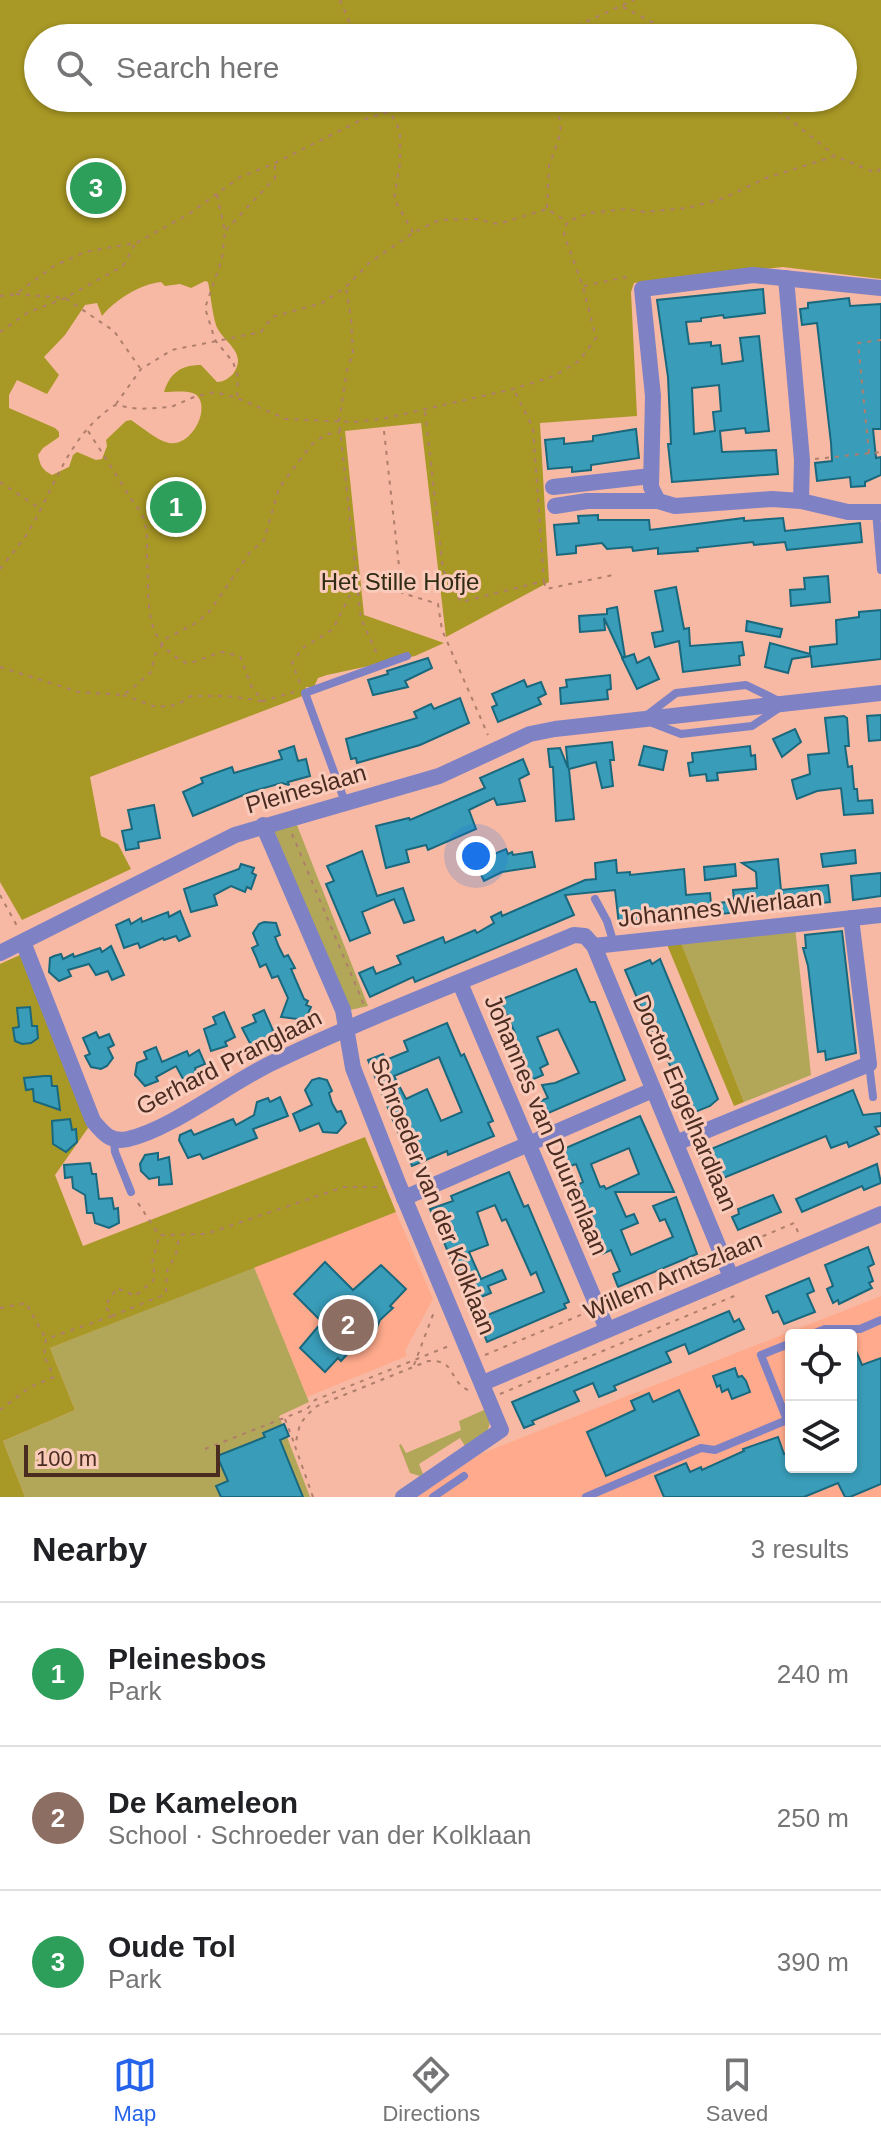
<!DOCTYPE html>
<html lang="en">
<head>
<meta charset="utf-8">
<style>
	body { margin:0; font-family:Helvetica,sans-serif; background:#f2f2f2; color:#202124 }
	.controls { position:absolute; right:24px; bottom:24px; display:grid; overflow:hidden; border-radius:8px; box-shadow:0 2px 6px #0004 }
	.controls button { width:72px; height:72px; display:grid; place-items:center; padding:0; border:0; border-bottom:2px solid #e0e0e0; background:#fff; color:#202124; font:40px sans-serif }
	.scale { position:absolute; left:24px; bottom:20px; width:196px; box-sizing:border-box; padding-left:8px; border:4px solid #4a2c21; border-top:0; font-size:22px; line-height:28px; white-space:nowrap; color:#4a2c21; -webkit-text-stroke:6px #facaba; paint-order:stroke }
	.you { position:absolute; left:476px; top:856px; width:28px; height:28px; margin:-20px; border:6px solid #fff; border-radius:50%; background:#1a73e8; box-shadow:0 0 0 12px #1a73e833 }
	.badge { display:grid; place-items:center; width:52px; height:52px; border-radius:50%; background:#2563eb; color:#fff; font-size:26px; font-weight:700 }
	.pin { position:absolute; translate:-50% -50%; border:4px solid #fff; box-shadow:0 2px 8px #0006 }
	.list { margin:0; padding:0; list-style:none }
	h2 { display:flex; justify-content:space-between; align-items:center; height:104px; margin:0; padding:0 32px; font-size:34px }
	h2 small { font-size:26px; font-weight:400; color:#757577 }
	.list li { display:grid; grid-template-columns:52px 1fr auto; gap:24px; align-items:center; box-sizing:border-box; height:144px; padding:0 32px; border-top:2px solid #e0e0e0 }
	.list b { display:block; font-size:30px; white-space:nowrap }
	.list p { margin:0; font-size:26px; white-space:nowrap; color:#757577 }
	.list em { font-size:26px; font-style:normal; color:#757577 }
	.icon { flex:none; width:44px; height:44px; fill:none; stroke:currentColor; stroke-width:2; stroke-linecap:round; stroke-linejoin:round }
	.map { position:relative; flex:none; width:881px; height:1497px; overflow:hidden }
	.search { position:absolute; background:#fff; box-shadow:0 2px 6px #0004; left:24px; right:24px; top:24px; height:88px; display:flex; align-items:center; gap:20px; box-sizing:border-box; padding:0 28px; border-radius:44px; color:#757577; font-size:30px }
	.sheet { height:536px; background:#fff }
	nav { display:flex; justify-content:space-around; align-items:center; box-sizing:border-box; height:112px; border-top:2px solid #e0e0e0; background:#fff; font-size:22px; color:#757577 }
	nav a { display:grid; justify-items:center; gap:4px }
	nav .on { color:#2563eb }
	.map>svg:first-child { display:block }
	.built { fill:#ffaa8c; fill-rule:evenodd }
	.green { fill:#b2a659 }
	.forest { fill:#a89825; fill-rule:evenodd }
	.building { fill:#399cb8; stroke:#1a687d; stroke-width:2; fill-rule:evenodd }
	.lines { fill:none; stroke-linecap:round; stroke-linejoin:round }
	.path { stroke:#af7e6d; stroke-width:2; stroke-dasharray:4 6; stroke-linecap:butt }
	.lane { stroke:#7e82c5; stroke-width:8 }
	.street { stroke:#7e82c5; stroke-width:16 }
	.labels { text-anchor:middle; stroke-width:6; stroke-linejoin:round; paint-order:stroke }
	.park-label { font-size:24px; fill:#2f2b14; stroke:#facaba }
	.street-label { font-size:24px; fill:#4a2c21; stroke:#facaba }
</style>
</head>
<body>
<div class="map">
<svg width="881" height="1497" viewBox="0 0 881 1497">
	<rect width="100%" height="100%" fill="#f7b9a3"/>
	<g class="built">
		<polygon points="396,1212 433,1299 405,1351 407,1356 307,1397 254,1267"/>
		<path d="M881,1296V1497H415L480,1454ZM791,1335H851V1467H791Z"/>
	</g>
	<g class="green">
		<polygon points="295,820 368,1006 350,1010 274,831"/>
		<polygon points="795,927 811,1075 744,1102 680,940"/>
		<polygon points="254,1267 309,1402 279,1416 310,1497 25,1497 3,1441 75,1410 50,1348"/>
		<path d="M484,1410L488,1411C494,1434 482,1435 465,1446L460,1438L419,1464L423,1474L420,1476L410,1473L399,1445L401,1444L406,1453L461,1430L459,1421Z"/>
	</g>
	<g class="forest">
		<path d="M0,0H881V279L783,267L634,283L631,292L637,416L540,423L549,582L446,637L421,423L345,431L364,615L444,643L415,656L327,675L318,678L314,687H306L305,695L90,777L101,836L118,844L131,869L22,920L0,882ZM38,38H843V98H38ZM205,281L208,282C211,296 212,312 216,325C222,342 249,352 233,374C228,379 223,382 217,382L201,365C181,365 170,373 164,392C173,392 187,390 195,394C212,405 193,447 169,443C156,440 142,427 131,420L126,421L106,440L107,446L102,459L96,460L77,452L73,455L69,467L52,475C42,470 40,465 38,455L43,448L59,437V432L55,428L9,408V395L17,380L47,394L59,375L44,357L65,335L85,305L97,303L102,316C115,300 140,284 161,282L165,286L180,284L191,288Z"/>
		<polygon points="680,940 744,1102 734,1106 668,947 668,943"/>
		<polygon points="20,955 88,1128 55,1175 83,1246 365,1137 396,1212 50,1348 75,1410 3,1441 25,1497 0,1497 0,964"/>
	</g>
	<g class="building">
		<path d="M763,289L765,313L724,318L723,315L701,318V321L686,322L689,344L711,342V346L720,345L722,364L743,361L740,338L759,336L769,431L746,433L745,428L720,431L722,452L776,450L778,474L672,482L668,444H671L668,377L657,300ZM719,385L721,411L713,412L715,431L694,434L692,388Z"/>
		<polygon points="849,298 850,306 881,304 881,429 873,429 876,458 881,457 881,475 865,482 865,486 851,487 850,477 817,481 815,463 832,461 831,443 817,323 802,325 800,309 808,308 808,303"/>
		<polygon points="636,429 639,458 591,465 591,470 572,472 572,467 548,469 545,440 564,438 564,444 593,441 593,436"/>
		<polygon points="598,515 598,520 649,520 650,530 744,518 744,521 783,518 785,531 860,523 862,542 787,550 785,542 754,545 753,542 697,548 698,551 658,554 658,548 633,551 632,547 607,549 602,543 576,546 576,553 557,555 554,525 579,523 578,516"/>
		<polygon points="828,576 830,602 791,606 790,590 805,589 804,578"/>
		<polygon points="676,587 684,629 689,628 690,646 742,642 744,655 739,656 740,665 683,672 679,641 655,647 652,633 663,631 655,591"/>
		<polygon points="617,607 625,657 622,657 604,618 605,630 580,632 579,616 607,614 607,609"/>
		<polygon points="881,610 881,659 812,667 811,656 792,659 788,673 765,667 770,643 810,654 810,647 837,644 836,620 859,617 859,612"/>
		<polygon points="747,621 782,629 780,637 746,631"/>
		<polygon points="634,654 637,663 649,657 659,679 637,689 622,658"/>
		<polygon points="428,658 432,668 405,681 408,687 373,695 368,680 388,674 387,671"/>
		<polygon points="610,675 611,689 607,690 608,699 561,704 560,688 567,687 566,680"/>
		<polygon points="524,680 527,687 541,682 546,694 538,698 541,704 498,722 492,707 497,705 492,694"/>
		<polygon points="460,698 469,723 420,745 357,763 356,758 351,759 346,739 417,718 414,712 431,704 434,709"/>
		<polygon points="881,715 881,740 869,741 867,716"/>
		<polygon points="844,716 847,718 849,746 845,746 848,767 852,766 854,789 857,789 858,801 872,800 873,813 844,815 841,788 817,791 797,799 794,789 792,780 810,774 808,755 829,753 825,718"/>
		<polygon points="795,729 801,742 782,757 773,739"/>
		<polygon points="612,742 614,760 610,760 613,786 602,788 596,762 569,769 574,819 556,821 553,767 550,767 548,749 560,748 568,768 566,747"/>
		<polygon points="294,746 298,761 306,759 310,776 288,782 289,785 282,783 253,791 193,816 183,792 203,783 201,778 232,767 234,773 282,759 279,751"/>
		<polygon points="644,746 667,751 663,770 639,765"/>
		<polygon points="750,746 751,756 755,755 756,769 717,773 718,780 707,781 706,774 690,776 688,763 693,762 692,753"/>
		<polygon points="523,759 529,774 519,779 525,801 497,805 494,798 475,807 469,810 476,829 428,850 426,845 406,850 409,862 386,868 376,826 409,818 410,820 485,788 480,778"/>
		<polygon points="154,805 160,838 138,842 139,848 126,850 122,831 132,829 128,810"/>
		<polygon points="506,849 508,854 512,852 513,855 532,852 535,867 502,872 484,881 475,862"/>
		<polygon points="855,850 856,863 823,867 821,854"/>
		<polygon points="362,851 377,896 403,888 414,920 404,923 394,899 362,912 370,933 350,941 326,884 334,881 327,866"/>
		<polygon points="778,859 781,890 828,885 830,902 619,925 615,890 565,895 574,915 415,982 413,977 370,997 359,973 373,967 376,974 401,964 397,956 443,937 445,943 475,930 477,933 494,923 491,917 501,912 502,916 585,880 596,879 595,863 616,860 617,873 630,872 630,875 684,869 686,895 710,893 711,904 734,901 733,890 757,888 756,872 742,863"/>
		<polygon points="241,864 254,868 252,873 256,875 251,889 247,887 245,892 231,886 214,895 217,905 191,912 184,889 239,869"/>
		<polygon points="735,864 736,876 705,880 704,867"/>
		<polygon points="881,873 881,896 853,900 851,876"/>
		<polygon points="180,911 190,936 179,941 176,936 164,940 163,938 140,948 138,943 124,948 116,925 129,919 131,924 141,918 142,922 168,912 169,917"/>
		<polygon points="264,922 276,923 280,935 275,937 279,947 284,957 288,955 295,968 291,969 304,999 308,1001 306,1005 311,1007 305,1020 281,1017 288,998 278,976 272,978 266,964 260,967 256,957 252,948 258,945 253,933 259,924"/>
		<polygon points="842,931 856,1053 826,1060 825,1051 818,1052 808,966 803,948 806,948 805,935"/>
		<polygon points="111,946 124,975 112,980 108,971 96,975 89,964 68,970 71,976 59,981 49,972 50,958 54,956 61,954 63,959 73,954 74,957 100,948 102,952"/>
		<polygon points="660,959 718,1099 710,1106 690,1114 657,1034 653,1035 625,970 650,960 652,964"/>
		<polygon points="576,969 590,1002 595,1002 625,1080 546,1114 540,1101 548,1098 542,1085 555,1083 579,1073 558,1029 537,1037 548,1064 540,1068 543,1075 529,1081 510,1035 515,1033 500,1000"/>
		<polygon points="30,1007 32,1026 37,1026 38,1038 31,1043 22,1044 15,1041 13,1028 19,1027 17,1008"/>
		<polygon points="264,1010 275,1035 265,1040 267,1044 253,1049 242,1028 256,1022 253,1015"/>
		<polygon points="224,1012 235,1037 225,1042 227,1046 211,1051 204,1029 216,1024 213,1017"/>
		<path d="M447,1023L461,1056L464,1054L493,1121L488,1123L494,1136L448,1155L447,1151L412,1166L368,1060L383,1054L386,1060L408,1051L404,1041ZM439,1057L462,1112L441,1121L427,1089L406,1099L394,1076Z"/>
		<polygon points="96,1032 99,1038 109,1034 114,1045 108,1048 113,1058 107,1066 101,1069 91,1067 85,1056 90,1054 83,1038"/>
		<polygon points="156,1047 162,1062 187,1051 189,1056 199,1050 205,1064 195,1068 196,1073 183,1079 176,1066 156,1077 158,1081 145,1086 135,1075 137,1063 147,1059 144,1052"/>
		<polygon points="44,1076 51,1076 52,1086 57,1086 60,1110 34,1101 33,1089 26,1090 24,1078"/>
		<polygon points="319,1078 327,1080 332,1091 329,1093 332,1103 337,1112 341,1111 346,1123 337,1133 323,1132 319,1123 300,1131 293,1114 312,1105 305,1090 312,1080"/>
		<polygon points="853,1090 863,1115 881,1113 881,1126 875,1127 879,1134 849,1147 847,1142 831,1148 826,1136 711,1183 699,1154"/>
		<polygon points="280,1097 288,1116 253,1129 257,1138 203,1159 200,1154 188,1158 179,1140 180,1135 191,1130 194,1135 233,1119 236,1125 254,1115 257,1102 268,1098 270,1102"/>
		<path d="M640,1116L674,1192H615L626,1217L634,1214L638,1223L621,1230L631,1255L673,1237L665,1219L660,1221L653,1206L676,1197L697,1254L618,1287L613,1274L620,1271L611,1250L602,1254L574,1187L583,1182L576,1164L568,1167L561,1150ZM629,1148L639,1174L606,1189L604,1186L600,1187L591,1164Z"/>
		<polygon points="70,1119 72,1130 76,1129 77,1142 66,1152 53,1144 52,1121"/>
		<polygon points="158,1153 158,1160 169,1157 172,1184 159,1185 159,1177 149,1179 141,1171 140,1164 145,1155"/>
		<polygon points="90,1163 92,1174 96,1174 99,1199 112,1198 114,1209 118,1208 119,1223 109,1228 95,1223 93,1213 87,1213 85,1195 73,1188 72,1177 65,1178 64,1165"/>
		<polygon points="877,1164 881,1183 864,1190 862,1186 802,1212 796,1199"/>
		<polygon points="509,1172 524,1207 528,1205 569,1302 564,1304 566,1308 487,1342 482,1329 489,1326 485,1316 544,1292 536,1272 531,1275 506,1219 502,1221 495,1205 477,1212 488,1245 469,1252 481,1279 502,1270 506,1279 488,1286 491,1293 469,1302 430,1209 453,1201 451,1196"/>
		<polygon points="773,1195 781,1212 738,1230 732,1217 739,1214 738,1209"/>
		<polygon points="868,1247 874,1264 868,1267 873,1281 869,1283 872,1288 839,1304 838,1300 833,1303 827,1289 833,1286 825,1265"/>
		<polygon points="325,1262 353,1290 381,1265 406,1289 390,1306 393,1308 380,1320 372,1340 353,1348 341,1361 338,1358 325,1372 300,1348 322,1322 294,1294"/>
		<polygon points="809,1278 814,1291 807,1294 815,1312 784,1324 778,1311 773,1313 766,1296"/>
		<polygon points="729,1311 734,1322 739,1319 744,1329 689,1354 685,1344 666,1352 671,1362 614,1386 616,1390 599,1397 593,1383 574,1391 579,1401 532,1421 534,1424 524,1428 512,1402"/>
		<polygon points="851,1339 862,1365 881,1358 881,1484 850,1497 845,1497 838,1483 804,1497 664,1497 655,1476 686,1463 690,1472 701,1467 702,1470 744,1451 743,1449 778,1437 784,1454 791,1451 791,1467 851,1467"/>
		<polygon points="735,1368 738,1377 742,1376 746,1381 750,1392 732,1399 728,1389 722,1392 720,1385 717,1387 713,1376"/>
		<polygon points="679,1390 699,1435 606,1476 587,1432 635,1410 631,1401 649,1393 653,1402"/>
		<polygon points="284,1424 289,1436 280,1440 303,1497 221,1497 216,1486 228,1481 217,1456 265,1437 263,1433"/>
	</g>
	<g class="lines">
		<g class="path">
			<polyline points="340,0 356,38"/>
			<polyline points="623,7 683,38"/>
			<polyline points="550,38 634,0"/>
			<polyline points="383,98 400,131 400,164 394,199 413,232"/>
			<polyline points="763,98 834,155"/>
			<polyline points="217,195 225,231 222,259 205,308 215,340 233,362 238,377 237,398"/>
			<polyline points="547,208 549,166 561,132 557,98"/>
			<polyline points="226,230 275,178 275,164"/>
			<polyline points="584,286 625,277 631,282"/>
			<polyline points="16,294 65,298 114,331 140,368"/>
			<polyline points="0,296 16,294 54,266 85,252 136,243 189,214 240,177 271,165 359,121 391,111 419,98"/>
			<polyline points="0,332 27,313 65,298 123,266 135,244"/>
			<polyline points="116,404 141,369 172,350 261,332 272,317 322,303 346,287 369,263 413,233 439,220 476,219 498,224 547,209 566,221"/>
			<polyline points="425,412 443,570 461,602 544,581 533,428 514,390"/>
			<path d="M88,431C103,454 117,476 131,499C136,506 142,512 144,520C148,533 147,544 147,557C150,603 141,641 188,664L221,652L240,656L252,688L263,701L294,692"/>
			<polyline points="384,431 402,593 438,604 442,630 488,735"/>
			<polyline points="869,453 858,343 881,340"/>
			<polyline points="815,459 881,452"/>
			<polyline points="0,482 39,508"/>
			<path d="M0,569C9,557 19,546 27,534C55,488 68,435 115,405L139,409L171,407L194,397L215,392L237,398L286,419L353,422L382,419L513,389L554,376L579,361L596,338L583,287L564,234L567,222L589,213L626,209L645,212L687,208L724,198L766,178L835,156L876,173L881,168"/>
			<polyline points="357,582 361,619 378,656"/>
			<polyline points="544,582 546,589 613,575"/>
			<polyline points="0,667 79,692 123,695 134,687 151,672 155,655 167,638 196,623 210,611 250,552 264,540 279,488 311,445 327,434 340,432"/>
			<polyline points="300,683 292,663 303,648 333,629 357,581 339,421 347,370 353,354 351,318 346,288"/>
			<polyline points="123,695 156,707 177,705 191,696 227,696 262,701"/>
			<polyline points="292,834 364,1005"/>
			<polyline points="0,895 17,926"/>
			<polyline points="138,1203 159,1235 206,1234 344,1187 385,1187"/>
			<polyline points="735,1248 794,1223 798,1232"/>
			<polyline points="611,1302 708,1261"/>
			<polyline points="0,1308 26,1303 46,1339"/>
			<polyline points="112,1316 166,1294 167,1271 176,1254 179,1237"/>
			<polyline points="485,1355 583,1314"/>
			<polyline points="414,1365 434,1312"/>
			<polyline points="500,1394 739,1294"/>
			<polyline points="0,1410 30,1387 54,1377 44,1356 46,1339 112,1316 105,1306 117,1288 135,1296 153,1281 155,1275 152,1263 159,1237"/>
			<polyline points="285,1419 294,1443"/>
			<polyline points="205,1449 307,1409 315,1400 449,1346"/>
			<path d="M313,1497L295,1446L300,1424L308,1414L317,1406L428,1361C457,1359 448,1381 468,1390"/>
		</g>
		<g class="lane">
			<polyline points="876,512 881,570"/>
			<polygon points="746,685 785,704 752,726 681,734 642,719 676,693"/>
			<polyline points="345,802 305,693 407,656"/>
			<polyline points="595,899 607,921 614,944"/>
			<polyline points="869,1064 873,1097"/>
			<polyline points="114,1140 115,1152 131,1192"/>
			<polyline points="810,1335 825,1329 860,1329 881,1320"/>
			<polyline points="433,1497 464,1476"/>
			<polyline points="586,1497 701,1448 715,1450 787,1420 761,1355 791,1343"/>
		</g>
		<g class="street">
			<polyline points="786,278 802,460 801,501"/>
			<polyline points="553,487 651,476"/>
			<polyline points="658,501 651,487 653,396 642,289 753,275 881,288"/>
			<polyline points="555,506 587,501 658,501 675,506 772,499 801,501 848,512 881,512"/>
			<polyline points="263,825 343,1010 353,1068 398,1183 501,1430 403,1497"/>
			<path d="M23,942L93,1121C103,1133 111,1143 128,1139C172,1129 231,1082 274,1062C372,1015 474,977 574,935L585,936L594,946L881,915"/>
			<polyline points="594,946 731,1277"/>
			<polyline points="0,953 235,835 439,776 530,734 555,729 881,693"/>
			<polyline points="460,983 607,1329"/>
			<polyline points="676,1143 869,1064 851,918"/>
			<polyline points="404,1198 653,1090"/>
			<polyline points="483,1383 881,1214"/>
		</g>
	</g>
	<g class="labels">
		<g class="park-label">
			<text x="400" y="590">Het Stille Hofje</text>
		</g>
		<g class="street-label">
			<text transform="translate(306 789) rotate(-16)" y="8">Pleineslaan</text>
			<text transform="translate(720 908) rotate(-6)" y="8">Johannes Wierlaan</text>
			<text transform="translate(229 1062) rotate(-27)" y="8">Gerhard Pranglaan</text>
			<text transform="translate(685 1103) rotate(67)" y="8">Doctor Engelhardlaan</text>
			<text transform="translate(546 1125) rotate(67)" y="8">Johannes van Duurenlaan</text>
			<text transform="translate(433 1196) rotate(68)" y="8">Schroeder van der Kolklaan</text>
			<text transform="translate(673 1276) rotate(-23)" y="8">Willem Arntszlaan</text>
		</g>
	</g>
</svg>
<div class="controls">
<button><svg class="icon" aria-label="locate" viewBox="0 0 24 24"><circle cx="12" cy="12" r="6"/><path d="M12 2v4M12 18v4M2 12h4M18 12h4"/></svg></button>
<button><svg class="icon" aria-label="layers" viewBox="0 0 24 24"><path d="M12 4l9 5-9 5-9-5zM3 14l9 5 9-5"/></svg></button>
</div>
<div class="scale">100 m</div>
<div class="you"></div>
<div class="pin badge" style="left:176px;top:507px;background:#2e9e5b">1</div>
<div class="pin badge" style="left:348px;top:1325px;background:#8d6e63">2</div>
<div class="pin badge" style="left:96px;top:188px;background:#2e9e5b">3</div>
<div class="search"><svg class="icon" aria-label="search" viewBox="0 0 24 24"><circle cx="10" cy="10" r="6"/><path d="M15 15l6 6"/></svg>Search here</div>
</div>
<section class="sheet">
<h2>Nearby<small>3 results</small></h2>
<ul class="list">
<li><span class="badge" style="background:#2e9e5b">1</span><div><b>Pleinesbos</b><p>Park</p></div><em>240 m</em></li>
<li><span class="badge" style="background:#8d6e63">2</span><div><b>De Kameleon</b><p>School · Schroeder van der Kolklaan</p></div><em>250 m</em></li>
<li><span class="badge" style="background:#2e9e5b">3</span><div><b>Oude Tol</b><p>Park</p></div><em>390 m</em></li>
</ul>
</section>
<nav>
<a class="on"><svg class="icon" aria-label="map" viewBox="0 0 24 24"><path d="M3 6l6-2 6 2 6-2v14l-6 2-6-2-6 2zM9 4v14M15 6v14"/></svg>Map</a>
<a><svg class="icon" aria-label="directions" viewBox="0 0 24 24"><path d="M12 3l9 9-9 9-9-9zM9 14v-3h6M13 9l2 2-2 2"/></svg>Directions</a>
<a><svg class="icon" aria-label="saved" viewBox="0 0 24 24"><path d="M7 4h10v16l-5-4-5 4z"/></svg>Saved</a>
</nav>
</body>
</html>
